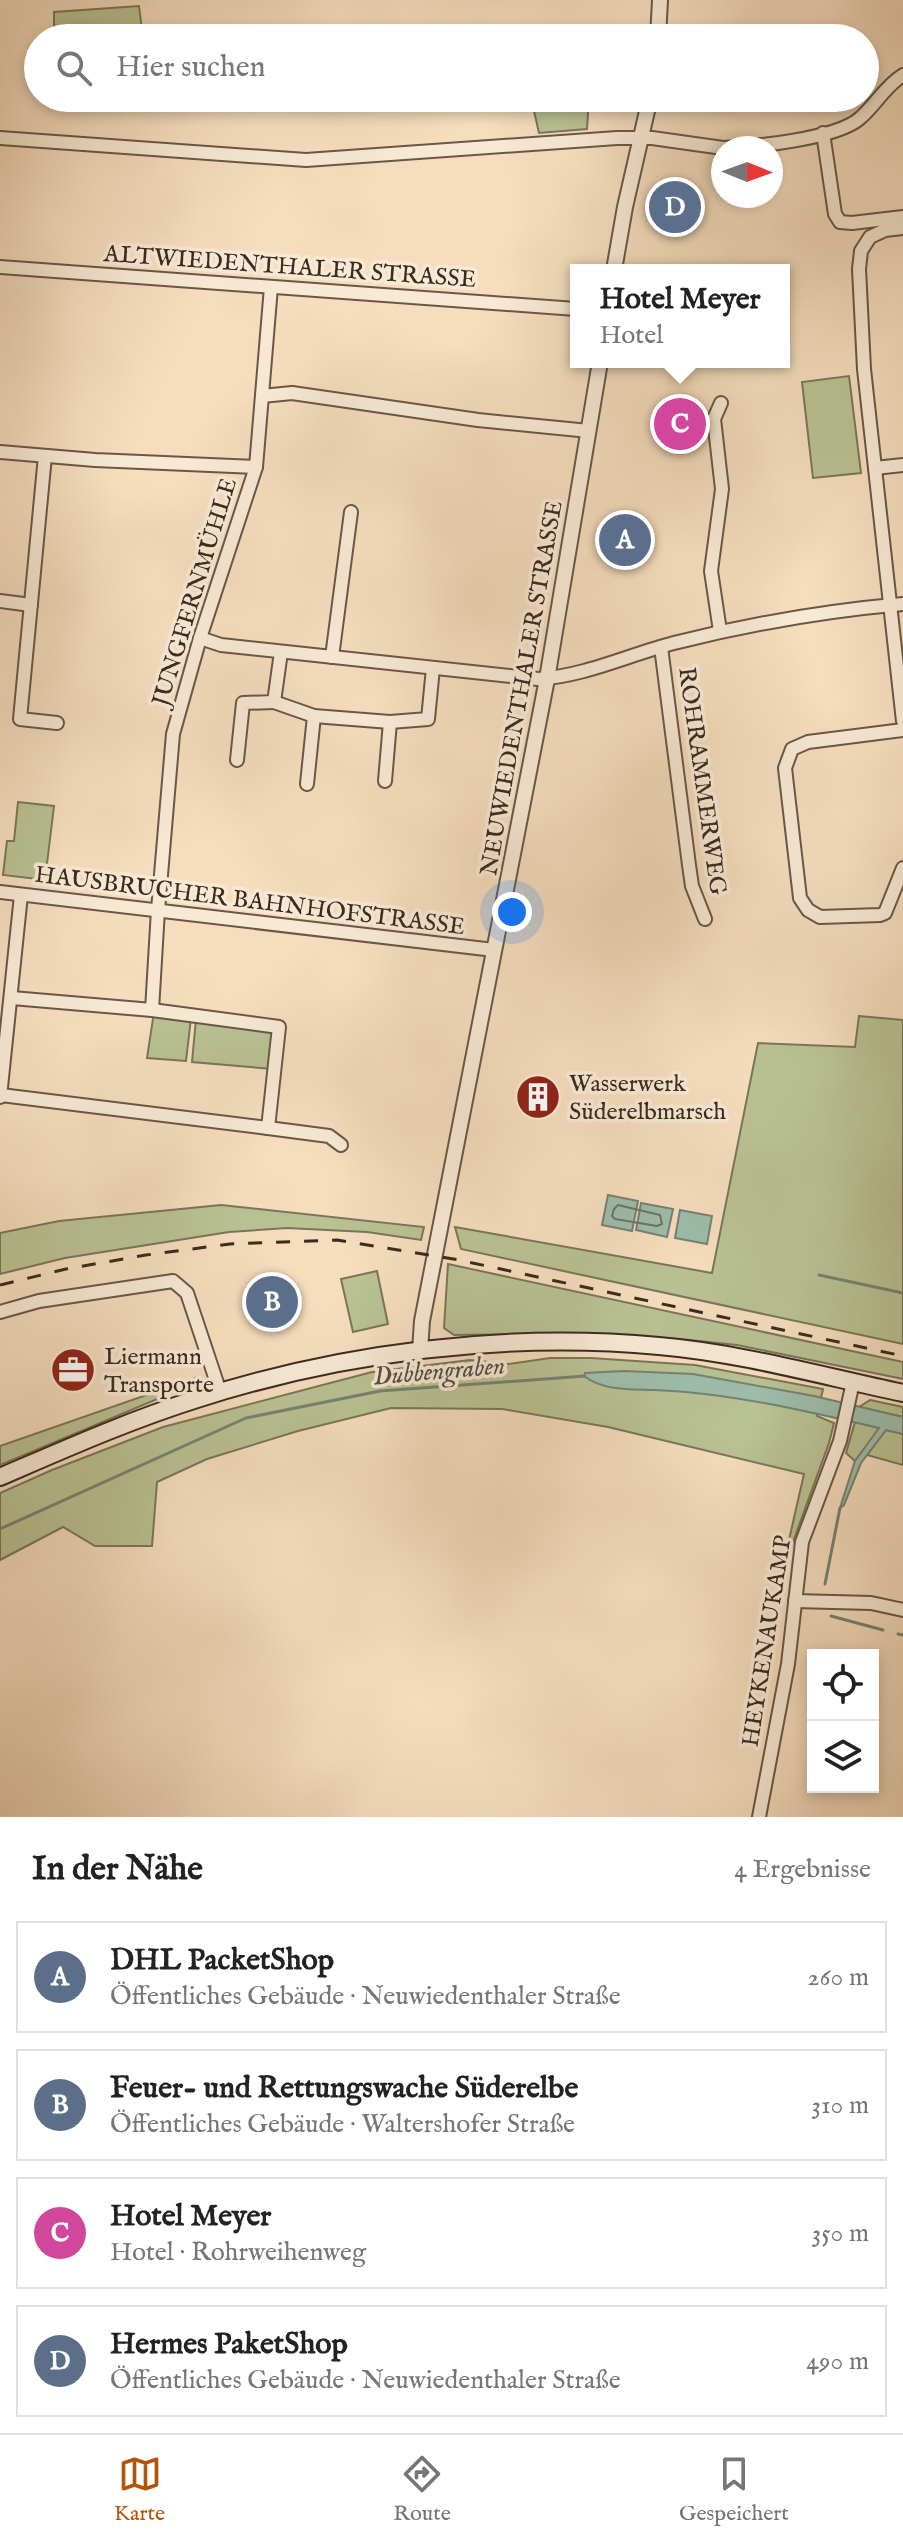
<!DOCTYPE html>
<html lang="de">
<head>
<meta charset="utf-8">
<style>
	body { margin:0; font-family:"IM FELL English",serif; background:#f6f6f6; color:#222 }
	.controls { position:absolute; right:24px; bottom:24px; display:grid; overflow:hidden; border-radius:0px; box-shadow:0 4px 12px #0003 }
	.controls button { width:72px; height:72px; display:grid; place-items:center; padding:0; border:0; border-bottom:2px solid #e0e0e0; background:#fff; color:#222; font:40px sans-serif }
	.compass { position:absolute; left:711px; top:136px; width:72px; height:72px; border-radius:50%; background:#fff; box-shadow:0 4px 12px #0003; rotate:91deg }
	.you { position:absolute; left:512px; top:912px; width:28px; height:28px; margin:-20px; border:6px solid #fff; border-radius:50%; background:#1a73e8; box-shadow:0 0 0 12px #1a73e833 }
	.badge { display:grid; place-items:center; width:52px; height:52px; border-radius:50%; background:#b45309; color:#fff; font-size:26px; font-weight:700 }
	.pin { position:absolute; translate:-50% -50%; border:4px solid #fff; box-shadow:0 2px 8px #0006 }
	.popup { position:absolute; left:570px; top:264px; width:220px; height:104px; box-sizing:border-box; display:grid; place-content:center; border-radius:0px; background:#fff; filter:drop-shadow(0 2px 6px #0005); font-size:26px; white-space:nowrap; color:#767676 }
	.popup b { font-size:30px; color:#222 }
	.popup::after { content:''; position:absolute; left:50%; top:100%; margin-left:-16px; border:16px solid transparent; border-top-color:#fff }
	.list { margin:0; padding:0; list-style:none }
	h2 { display:flex; justify-content:space-between; align-items:center; height:104px; margin:0; padding:0 32px; font-size:34px }
	h2 small { font-size:26px; font-weight:400; color:#767676 }
	.list li { display:grid; grid-template-columns:52px 1fr auto; gap:24px; align-items:center; box-sizing:border-box; height:112px; margin:0 16px 16px; padding:0 16px; border:2px solid #e0e0e0; border-radius:0px }
	.list b { display:block; font-size:30px; white-space:nowrap }
	.list p { margin:0; font-size:26px; white-space:nowrap; color:#767676 }
	.list em { font-size:26px; font-style:normal; color:#767676 }
	.icon { flex:none; width:44px; height:44px; fill:none; stroke:currentColor; stroke-width:2; stroke-linecap:round; stroke-linejoin:round }
	.map { position:relative; flex:none; width:903px; height:1817px; overflow:hidden }
	.search { position:absolute; background:#fff; box-shadow:0 4px 12px #0003; left:24px; right:24px; top:24px; height:88px; display:flex; align-items:center; gap:20px; box-sizing:border-box; padding:0 28px; border-radius:44px; color:#767676; font-size:30px }
	.sheet { height:616px; background:#fff }
	nav { display:flex; justify-content:space-around; align-items:center; box-sizing:border-box; height:112px; border-top:2px solid #e0e0e0; background:#fff; font-size:22px; color:#767676 }
	nav a { display:grid; justify-items:center; gap:4px }
	nav .on { color:#b45309 }
	.map>svg:first-child { display:block }
	.green { fill:#b9c293; stroke:#7a765a; stroke-width:2 }
	.water { fill:#9dbdac; stroke:#768274; stroke-width:2 }
	.lines { fill:none; stroke-linecap:round; stroke-linejoin:round }
	.shore { stroke:#6c7466; stroke-width:2 }
	.stream { stroke:#768274; stroke-width:3 }
	.minor-casing { stroke:#6a5748; stroke-width:16 }
	.tertiary-casing { stroke:#6a5748; stroke-width:18 }
	.secondary-casing { stroke:#3b2a20; stroke-width:20 }
	.minor { stroke:#f8e9d5; stroke-width:12 }
	.tertiary { stroke:#f8e9d5; stroke-width:14 }
	.secondary { stroke:#f8e9d5; stroke-width:16 }
	.rail { stroke:#3b2a20; stroke-width:3; stroke-dasharray:14 14; stroke-linecap:butt }
	.labels { text-anchor:middle; stroke-width:7; stroke-linejoin:round; paint-order:stroke }
	.street-label { font-size:24px; fill:#3b2a20; stroke:#f8e9d5 }
	.poi-label { font-size:24px; fill:#3b2a20; stroke:#f8e9d5; text-anchor:start }
	.water-label { font-size:26px; font-style:italic; fill:#544f43; stroke:#f8e9d5 }
</style>
</head>
<body>
<div class="map">
<svg width="903" height="1817" viewBox="0 0 903 1817">
	<rect width="100%" height="100%" fill="#f5ddbe"/>
	<filter id="stains"><feTurbulence type="fractalNoise" baseFrequency=".0025" numOctaves="4"/><feColorMatrix values="0 0 0 0 .2 0 0 0 0 .09 0 0 0 0 .02 0 0 0 .5 -.17"/></filter>
	<radialGradient id="worn" r=".72"><stop offset=".6" stop-color="#630" stop-opacity="0"/><stop offset="1" stop-color="#630" stop-opacity=".3"/></radialGradient>
	<g class="green">
		<polygon points="139,6 143,38 96,38 94,34 54,28 54,12"/>
		<polygon points="531,98 589,98 587,129 539,133"/>
		<polygon points="849,376 861,473 813,478 802,382"/>
		<polygon points="18,802 54,806 45,880 3,875 7,841 14,841"/>
		<polygon points="154,1012 191,1018 186,1061 147,1058"/>
		<polygon points="859,1016 903,1020 903,1344 461,1249 455,1227 712,1273 758,1043 855,1047"/>
		<polygon points="196,1019 276,1029 272,1069 192,1062"/>
		<polygon points="221,1205 424,1227 421,1240 367,1232 287,1228 229,1232 65,1258 0,1274 0,1233 59,1221"/>
		<polygon points="448,1264 903,1362 903,1379 737,1345 690,1340 586,1333 454,1335 444,1328"/>
		<polygon points="377,1271 388,1324 353,1332 341,1279"/>
		<polygon points="550,1358 591,1358 695,1365 823,1389 817,1416 834,1423 829,1443 789,1553 786,1553 804,1474 608,1427 502,1409 391,1408 298,1431 207,1459 157,1482 152,1546 95,1546 63,1527 0,1560 0,1493 52,1470 163,1427 372,1372 470,1360 509,1364"/>
		<polygon points="198,1377 201,1384 174,1392 0,1465 0,1446"/>
		<polygon points="870,1400 903,1407 903,1417 859,1407"/>
		<polygon points="855,1422 880,1428 855,1461 846,1453"/>
		<polygon points="886,1430 903,1434 903,1465 867,1455"/>
	</g>
	<g class="water">
		<polygon points="608,1195 638,1201 632,1231 602,1225"/>
		<polygon points="641,1203 673,1209 667,1237 636,1230"/>
		<polygon points="680,1210 712,1216 707,1244 675,1238"/>
		<path d="M624,1371L693,1374L814,1396L903,1417V1434L886,1430L861,1463L844,1505L840,1508L855,1461L879,1428C806,1411 730,1393 655,1390C631,1389 603,1391 584,1376L585,1373Z"/>
	</g>
	<g class="lines">
		<polygon class="shore" points="618,1205 660,1215 662,1224 657,1226 615,1219 612,1216 614,1209"/>
		<g class="stream">
			<polyline points="819,1275 903,1293"/>
			<polyline points="0,1529 246,1418 380,1391 585,1376"/>
			<polyline points="825,1584 840,1508"/>
			<polyline points="831,1616 883,1630"/>
			<polyline points="898,1634 903,1635"/>
		</g>
		<g class="minor-casing">
			<g id="minor">
				<polyline points="823,133 835,214 840,222 852,223 903,217"/>
				<polyline points="0,138 306,160 617,138 652,138 723,148"/>
				<path d="M723,148C754,147 835,139 859,119C875,106 884,87 903,75"/>
				<polyline points="903,228 885,230 870,237 861,251 859,269 864,369 903,721"/>
				<polyline points="0,267 576,309"/>
				<polyline points="262,396 292,393 478,420 589,431"/>
				<polyline points="0,452 95,460 256,467"/>
				<polyline points="45,456 20,719 57,723"/>
				<polyline points="875,468 903,465"/>
				<polyline points="0,601 31,605"/>
				<polyline points="720,631 711,571 722,489 714,419 721,403"/>
				<path d="M200,638L221,645L538,679C585,676 628,655 674,643C749,624 825,611 903,604"/>
				<polyline points="661,647 689,865 692,886 705,919"/>
				<polyline points="332,657 351,512"/>
				<polyline points="274,702 314,716 390,722 428,719 433,668"/>
				<polyline points="903,730 808,742 792,749 785,768 800,898 808,910 820,917 880,915 885,913 903,868"/>
				<polyline points="237,760 243,703 274,702 281,652"/>
				<polyline points="385,781 390,722"/>
				<polyline points="307,784 314,716"/>
				<polyline points="0,892 494,950"/>
				<polyline points="152,1010 158,910 173,734 200,638 256,467 271,287"/>
				<polyline points="1,1095 268,1128 279,1027 152,1010 12,998"/>
				<polyline points="0,1097 21,895"/>
				<polyline points="268,1128 329,1136 341,1145"/>
				<polyline points="0,1312 39,1301 173,1281 187,1293 220,1392"/>
				<polyline points="795,1601 871,1603 903,1610"/>
				<polyline points="759,1817 788,1664 802,1542 840,1441 853,1382"/>
			</g>
		</g>
		<g class="tertiary-casing">
			<g id="tertiary">
				<polyline points="658,38 660,0"/>
				<polyline points="614,270 625,207 650,98"/>
				<polyline points="420,1351 422,1321 547,679 600,362"/>
			</g>
		</g>
		<g class="secondary-casing">
			<path id="secondary" d="M0,1477C65,1449 130,1420 197,1399C344,1352 505,1332 659,1346C741,1353 822,1376 903,1393"/>
		</g>
		<use href="#minor" class="minor"/>
		<use href="#tertiary" class="tertiary"/>
		<use href="#secondary" class="secondary"/>
		<polyline class="rail" points="0,1285 66,1269 146,1255 230,1244 337,1240 459,1260 903,1356"/>
	</g>
	<defs>
		<g id="building-disc" transform="scale(2.3)"><circle r="9.5" fill="#8f2418" stroke="#f8e9d5"/><path d="M-4-6H4V6H1V3H-1V6H-4ZM-2.5-4.3h1.7v1.8h-1.7ZM.8-4.3h1.7v1.8H.8ZM-2.5-1h1.7V.8h-1.7ZM.8-1h1.7V.8H.8Z" fill="#fff"/></g>
		<g id="office-disc" transform="scale(2.3)"><circle r="9.5" fill="#8f2418" stroke="#f8e9d5"/><path d="M-6-3h4V-5.5h4V-3h4V5H-6ZM-1-4.5V-3h2v-1.5ZM-6 0V1H6V0Z" fill="#fff"/></g>
	</defs>
	<g fill-rule="evenodd">
		<use href="#building-disc" x="538" y="1097"/>
		<use href="#office-disc" x="73" y="1370"/>
	</g>
	<g class="labels">
		<g class="street-label">
			<text transform="translate(290 266) rotate(4)" y="8">ALTWIEDENTHALER STRASSE</text>
			<text transform="translate(194 592) rotate(-73)" y="8">JUNGFERNMÜHLE</text>
			<text transform="translate(521 688) rotate(-80)" y="8">NEUWIEDENTHALER STRASSE</text>
			<text transform="translate(703 781) rotate(82)" y="8">ROHRAMMERWEG</text>
			<text transform="translate(250 900) rotate(7)" y="8">HAUSBRUCHER BAHNHOFSTRASSE</text>
			<text transform="translate(766 1641) rotate(-81)" y="8">HEYKENAUKAMP</text>
		</g>
		<g class="poi-label">
			<text x="569" y="1091">Wasserwerk<tspan x="569" dy="28">Süderelbmarsch</tspan></text>
			<text x="104" y="1364">Liermann<tspan x="104" dy="28">Transporte</tspan></text>
		</g>
		<g class="water-label">
			<text transform="translate(439 1370) rotate(-5)" y="9">Dubbengraben</text>
		</g>
	</g>
	<rect width="100%" height="100%" filter="url(#stains)"/>
	<rect width="100%" height="100%" fill="url(#worn)"/>
</svg>
<div class="controls">
<button><svg class="icon" aria-label="locate" viewBox="0 0 24 24"><circle cx="12" cy="12" r="6"/><path d="M12 2v4M12 18v4M2 12h4M18 12h4"/></svg></button>
<button><svg class="icon" aria-label="layers" viewBox="0 0 24 24"><path d="M12 4l9 5-9 5-9-5zM3 14l9 5 9-5"/></svg></button>
</div>
<svg class="compass" viewBox="-18 -18 36 36"><path d="M0-13l5 13h-10z" fill="#e53935"/><path d="M0 13l5-13h-10z" fill="#767676"/></svg>
<div class="you"></div>
<div class="pin badge" style="left:625px;top:540px;background:#5c6f8a">A</div>
<div class="pin badge" style="left:272px;top:1302px;background:#5c6f8a">B</div>
<div class="pin badge" style="left:680px;top:424px;background:#d1479c">C</div>
<div class="popup"><b>Hotel Meyer</b>Hotel</div>
<div class="pin badge" style="left:675px;top:207px;background:#5c6f8a">D</div>
<div class="search"><svg class="icon" aria-label="search" viewBox="0 0 24 24"><circle cx="10" cy="10" r="6"/><path d="M15 15l6 6"/></svg>Hier suchen</div>
</div>
<section class="sheet">
<h2>In der Nähe<small>4 Ergebnisse</small></h2>
<ul class="list">
<li><span class="badge" style="background:#5c6f8a">A</span><div><b>DHL PacketShop</b><p>Öffentliches Gebäude · Neuwiedenthaler Straße</p></div><em>260 m</em></li>
<li><span class="badge" style="background:#5c6f8a">B</span><div><b>Feuer- und Rettungswache Süderelbe</b><p>Öffentliches Gebäude · Waltershofer Straße</p></div><em>310 m</em></li>
<li><span class="badge" style="background:#d1479c">C</span><div><b>Hotel Meyer</b><p>Hotel · Rohrweihenweg</p></div><em>350 m</em></li>
<li><span class="badge" style="background:#5c6f8a">D</span><div><b>Hermes PaketShop</b><p>Öffentliches Gebäude · Neuwiedenthaler Straße</p></div><em>490 m</em></li>
</ul>
</section>
<nav>
<a class="on"><svg class="icon" aria-label="map" viewBox="0 0 24 24"><path d="M3 6l6-2 6 2 6-2v14l-6 2-6-2-6 2zM9 4v14M15 6v14"/></svg>Karte</a>
<a><svg class="icon" aria-label="directions" viewBox="0 0 24 24"><path d="M12 3l9 9-9 9-9-9zM9 14v-3h6M13 9l2 2-2 2"/></svg>Route</a>
<a><svg class="icon" aria-label="saved" viewBox="0 0 24 24"><path d="M7 4h10v16l-5-4-5 4z"/></svg>Gespeichert</a>
</nav>
</body>
</html>
